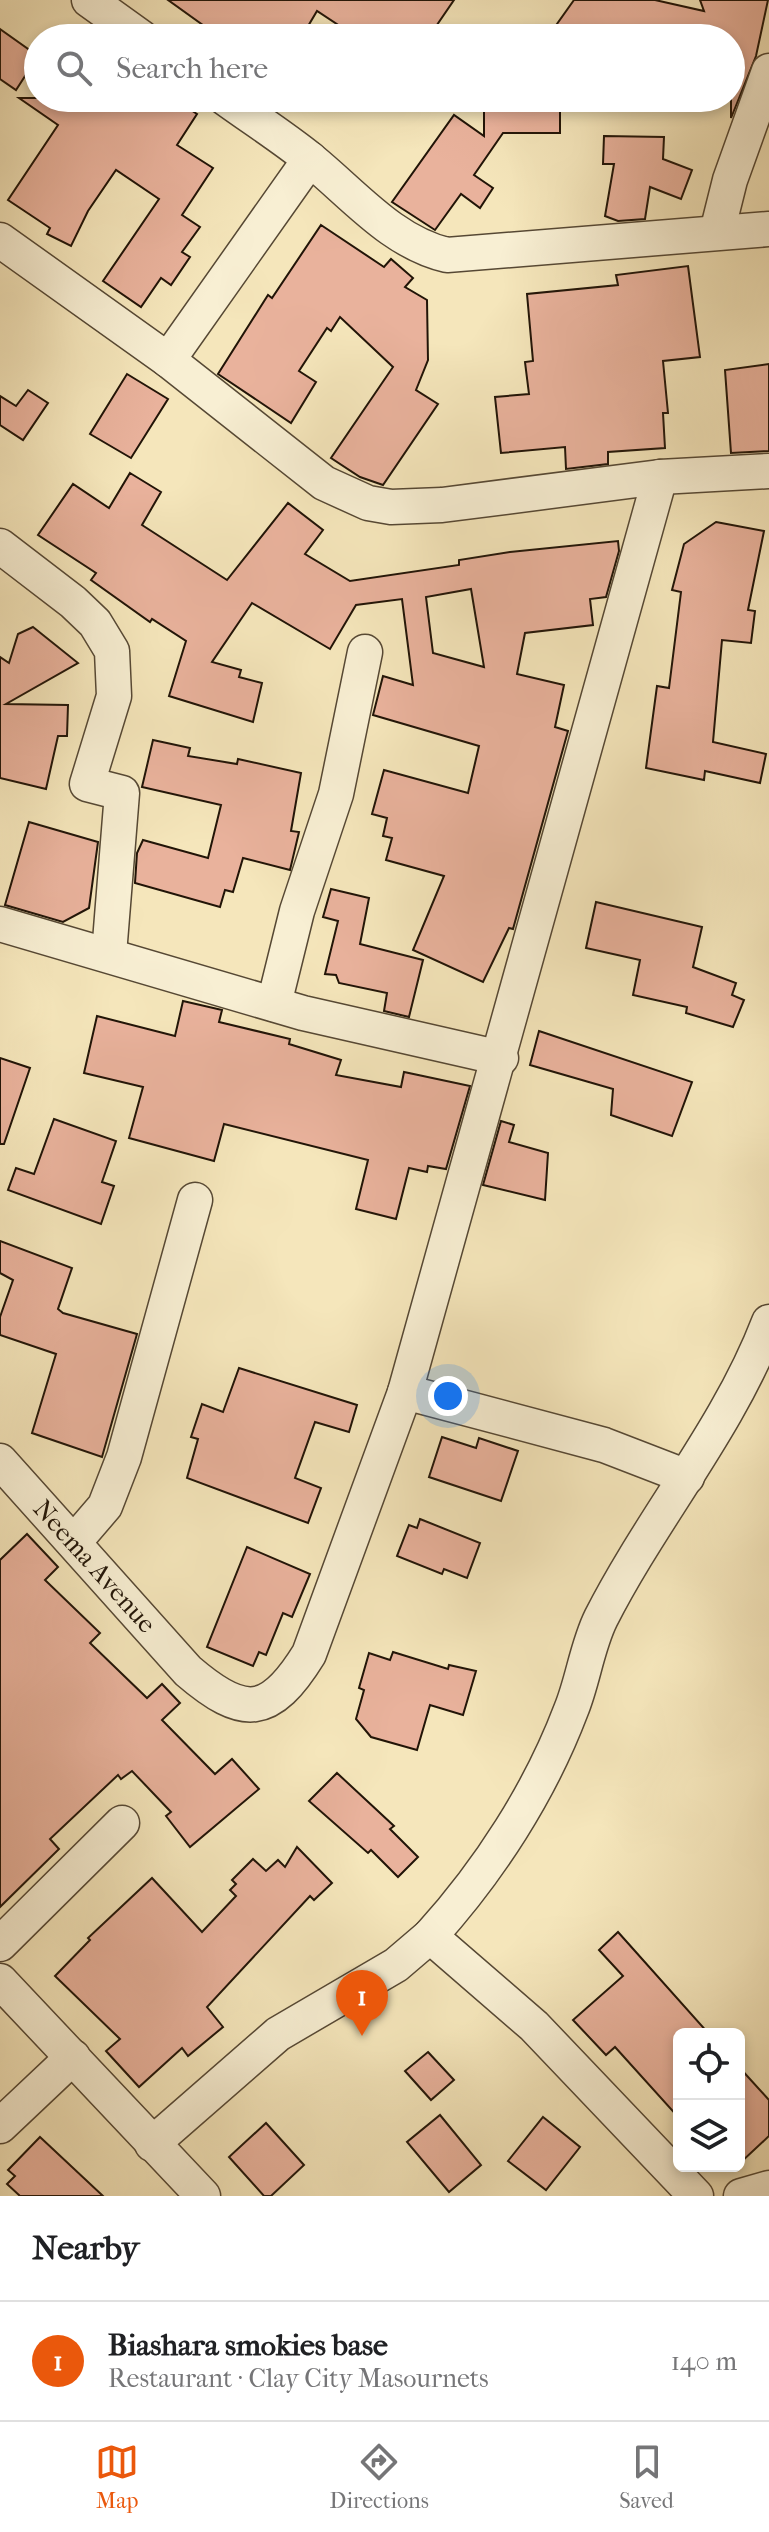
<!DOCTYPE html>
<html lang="en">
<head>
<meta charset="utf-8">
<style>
	body { margin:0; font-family:"IM FELL French Canon",serif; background:#f2f2f2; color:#202124 }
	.controls { position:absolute; right:24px; bottom:24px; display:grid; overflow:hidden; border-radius:12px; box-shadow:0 4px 12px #0003 }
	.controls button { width:72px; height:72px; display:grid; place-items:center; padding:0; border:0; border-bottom:2px solid #e0e0e0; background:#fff; color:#202124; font:40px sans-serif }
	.you { position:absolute; left:448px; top:1396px; width:28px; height:28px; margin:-20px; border:6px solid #fff; border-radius:50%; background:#1a73e8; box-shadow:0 0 0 12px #1a73e833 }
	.badge { display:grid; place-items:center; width:52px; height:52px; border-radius:50%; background:#ea580c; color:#fff; font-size:26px; font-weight:700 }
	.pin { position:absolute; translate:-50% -66px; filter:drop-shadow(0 2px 4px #0008) }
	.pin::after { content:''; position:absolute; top:42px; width:28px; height:24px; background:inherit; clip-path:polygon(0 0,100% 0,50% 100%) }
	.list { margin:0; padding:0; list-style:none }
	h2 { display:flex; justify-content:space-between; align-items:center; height:104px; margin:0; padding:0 32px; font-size:34px }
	h2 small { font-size:26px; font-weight:400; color:#757577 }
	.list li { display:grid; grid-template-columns:52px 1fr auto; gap:24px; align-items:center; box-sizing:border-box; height:120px; padding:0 32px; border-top:2px solid #e0e0e0 }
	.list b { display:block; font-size:30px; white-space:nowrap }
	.list p { margin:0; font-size:26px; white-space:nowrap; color:#757577 }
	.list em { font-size:26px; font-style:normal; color:#757577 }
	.icon { flex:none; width:44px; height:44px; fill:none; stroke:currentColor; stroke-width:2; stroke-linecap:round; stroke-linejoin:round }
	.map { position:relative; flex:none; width:769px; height:2196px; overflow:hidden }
	.search { position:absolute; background:#fff; box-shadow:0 4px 12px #0003; left:24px; right:24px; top:24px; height:88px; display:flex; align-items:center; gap:20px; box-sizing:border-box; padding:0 28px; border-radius:44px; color:#757577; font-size:30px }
	.sheet { height:224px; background:#fff }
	nav { display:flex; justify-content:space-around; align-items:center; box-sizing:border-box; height:112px; border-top:2px solid #e0e0e0; background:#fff; font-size:22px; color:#757577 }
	nav a { display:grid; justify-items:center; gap:4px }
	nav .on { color:#ea580c }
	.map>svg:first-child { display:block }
	.building { fill:#e9b29c; stroke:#211407; stroke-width:2; fill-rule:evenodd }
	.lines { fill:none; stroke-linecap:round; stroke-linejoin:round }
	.street-casing { stroke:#564834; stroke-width:37 }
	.street { stroke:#f8efd3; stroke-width:34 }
	.labels { text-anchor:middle; stroke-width:6; stroke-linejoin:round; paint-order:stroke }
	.street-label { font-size:26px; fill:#211407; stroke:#f8efd3 }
</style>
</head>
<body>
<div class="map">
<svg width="769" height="2196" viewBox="0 0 769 2196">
	<rect width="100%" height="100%" fill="#f5e6bb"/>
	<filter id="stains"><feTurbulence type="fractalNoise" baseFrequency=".0025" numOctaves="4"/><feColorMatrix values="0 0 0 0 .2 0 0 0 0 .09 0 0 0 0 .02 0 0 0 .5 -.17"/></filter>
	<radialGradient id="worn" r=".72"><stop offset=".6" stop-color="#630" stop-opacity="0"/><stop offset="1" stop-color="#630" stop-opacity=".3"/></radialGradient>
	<g class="building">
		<polygon points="168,0 454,0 428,38 358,38 317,11 301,38 221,38"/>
		<polygon points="574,0 655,0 704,11 700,0 768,0 756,56 731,118 731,38 547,38"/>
		<polygon points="0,29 38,56 16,90 0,79"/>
		<polygon points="19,98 172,98 197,114 177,145 213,168 182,215 200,227 182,252 190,257 171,285 161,278 141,307 103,281 159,199 116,170 88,211 71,246 47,234 50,228 8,200 58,125"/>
		<polygon points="484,98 560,98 560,133 503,133 474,175 493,188 480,208 461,194 435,230 392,202 454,115 484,136"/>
		<polygon points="604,136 664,137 663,159 692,170 681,199 650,187 645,219 618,221 605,216 614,164 603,164"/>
		<polygon points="321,225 384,267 391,259 413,278 405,287 427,300 428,360 416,390 438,404 383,485 360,477 331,458 393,367 340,317 331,331 327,328 299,371 316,382 291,423 218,374 268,295 272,298"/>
		<polygon points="688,266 700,357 663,361 668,413 663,413 665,448 608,452 608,464 566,469 565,447 501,453 495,397 529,394 525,362 533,361 527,294 618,285 616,275"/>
		<polygon points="769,364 769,451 731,453 725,370"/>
		<polygon points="127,374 168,399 131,458 90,434"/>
		<polygon points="28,390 48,403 23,440 0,425 0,396 16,406"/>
		<path d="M130,473L161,492L142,525L227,580L288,503L323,530L305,554L350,581L459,565V560L510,552L618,541L619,551L606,597L590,599L593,625L525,633L517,674L564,685L555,727L568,731L513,929L509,928L483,982L413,950L444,876L386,860L392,838L383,836L387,818L372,814L384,770L468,793L479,746L373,715L383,676L413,685L402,599L356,605L330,649L252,603L212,662L241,670L239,677L262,683L253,722L169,696L186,641L152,619L150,622L91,580L96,573L38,535L73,484L109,508ZM471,589L484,667L433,653L426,597Z"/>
		<polygon points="716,522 764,531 748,610 755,611 751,643 722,640 713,742 766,754 760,783 705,771 704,780 646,768 657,686 669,688 681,592 672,590 684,544"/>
		<polygon points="33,627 78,663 6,704 68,705 67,736 58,736 46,789 0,778 0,657 9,663 18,634"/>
		<polygon points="153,740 190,748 188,756 237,764 238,759 301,773 291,831 299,832 290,870 243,858 233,892 225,890 220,907 135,883 137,853 143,840 208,858 221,805 142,787"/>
		<polygon points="29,822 98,842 89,908 63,922 5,905"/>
		<polygon points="331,889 369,898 360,944 423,960 409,1017 384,1011 387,993 339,983 336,975 325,974 338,921 323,917"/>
		<polygon points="596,902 702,927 693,967 736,983 732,995 744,1000 733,1027 686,1013 687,1007 633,995 640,960 586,948"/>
		<polygon points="183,1001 222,1010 219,1022 290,1039 289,1044 341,1060 336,1075 401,1087 404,1072 470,1086 446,1169 428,1166 427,1172 409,1168 396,1219 356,1209 368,1160 224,1124 214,1161 129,1138 143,1087 84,1073 97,1016 175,1036"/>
		<polygon points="539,1031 692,1082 672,1136 611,1115 613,1089 530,1065"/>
		<polygon points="0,1058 30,1068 4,1144 0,1144"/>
		<polygon points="54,1119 116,1141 102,1182 114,1186 101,1224 8,1190 16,1168 34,1174"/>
		<polygon points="501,1121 514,1125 509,1142 548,1153 545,1200 483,1185"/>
		<polygon points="0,1241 72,1268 58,1309 63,1313 137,1334 102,1457 32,1433 56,1354 0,1335 0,1317 13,1280 0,1273"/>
		<polygon points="239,1368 357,1405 349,1432 315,1422 295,1478 321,1488 308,1523 187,1478 198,1439 191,1437 202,1404 223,1412"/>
		<polygon points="442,1437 476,1448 479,1438 518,1451 501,1501 429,1477"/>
		<polygon points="420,1519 480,1543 467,1578 444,1569 442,1574 397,1556 409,1525 417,1528"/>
		<polygon points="27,1534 58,1567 45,1580 100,1633 90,1643 147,1698 162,1684 180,1703 162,1720 215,1774 232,1759 259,1789 190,1847 166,1816 171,1812 132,1771 121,1779 118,1775 50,1839 59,1849 0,1907 0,1560"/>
		<polygon points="247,1547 310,1574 292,1617 283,1613 266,1655 259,1652 253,1666 207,1647"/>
		<polygon points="393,1652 448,1669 449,1665 476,1671 463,1715 430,1705 417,1750 371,1737 356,1719 364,1690 359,1688 369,1653 390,1660"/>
		<polygon points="337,1773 394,1826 390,1829 418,1857 398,1877 371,1850 368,1853 309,1801"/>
		<polygon points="297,1847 332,1883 314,1900 310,1896 207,2007 223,2027 188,2056 182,2048 139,2087 106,2051 120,2039 55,1976 90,1940 88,1938 152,1878 202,1932 236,1896 230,1890 236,1884 232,1880 253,1859 266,1871 278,1860 285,1867"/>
		<polygon points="618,1932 709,2034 679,2034 679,2118 615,2047 606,2055 573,2020 623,1976 599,1950"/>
		<polygon points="428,2052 454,2080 431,2100 405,2071"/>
		<polygon points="739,2067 769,2100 769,2136 739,2164"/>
		<polygon points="440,2115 481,2165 449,2192 407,2142"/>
		<polygon points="543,2117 580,2147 546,2190 508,2161"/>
		<polygon points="266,2123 304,2165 271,2196 264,2196 229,2157"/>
		<polygon points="40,2137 103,2196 20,2196 7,2184 15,2176 8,2170"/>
	</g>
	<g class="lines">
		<g class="street-casing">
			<g id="street">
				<polyline points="89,0 142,38"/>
				<path d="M225,98C254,119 284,138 311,160C354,195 392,242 447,255L769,229"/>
				<polyline points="717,232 730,180 769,71"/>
				<polyline points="0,240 168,360 324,483 368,503 391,507 442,505 660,477 769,471"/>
				<polyline points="168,360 310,159"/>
				<polyline points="0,546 73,602 95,623 112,651 114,696 87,784 122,793 109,954"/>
				<polyline points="0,924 303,1013 501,1058"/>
				<polyline points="274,1004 297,911 336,794 365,652"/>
				<polyline points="405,1392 604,1445 687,1477"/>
				<path d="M0,1461L188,1671C244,1719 270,1717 309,1654L405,1392L660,477"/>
				<polyline points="75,1541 105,1506 124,1457 195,1200"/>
				<path d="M430,1936C489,1871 540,1792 571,1710C583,1681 587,1646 601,1618C653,1516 728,1429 769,1322"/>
				<polyline points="0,1944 122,1823"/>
				<polyline points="0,1981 203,2196"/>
				<polyline points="0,2126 73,2057"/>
				<polyline points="152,2144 278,2034 396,1965 430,1936 534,2026 696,2196"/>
				<polyline points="741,2196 769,2188"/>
			</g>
		</g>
		<use href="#street" class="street"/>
	</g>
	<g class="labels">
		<g class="street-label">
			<text transform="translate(95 1566) rotate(48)" y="9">Neema Avenue</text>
		</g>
	</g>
	<rect width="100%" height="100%" filter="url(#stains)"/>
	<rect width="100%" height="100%" fill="url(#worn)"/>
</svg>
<div class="controls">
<button><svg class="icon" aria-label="locate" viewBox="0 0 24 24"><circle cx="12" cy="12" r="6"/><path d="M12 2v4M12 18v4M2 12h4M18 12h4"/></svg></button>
<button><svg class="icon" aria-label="layers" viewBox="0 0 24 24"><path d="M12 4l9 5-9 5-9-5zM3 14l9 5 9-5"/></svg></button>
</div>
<div class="you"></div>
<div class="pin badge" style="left:362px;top:2036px">1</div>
<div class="search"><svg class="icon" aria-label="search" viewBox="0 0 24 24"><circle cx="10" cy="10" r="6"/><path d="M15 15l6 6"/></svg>Search here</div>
</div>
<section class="sheet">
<h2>Nearby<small></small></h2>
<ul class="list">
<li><span class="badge">1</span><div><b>Biashara smokies base</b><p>Restaurant · Clay City Masournets</p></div><em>140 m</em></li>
</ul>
</section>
<nav>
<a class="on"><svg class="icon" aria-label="map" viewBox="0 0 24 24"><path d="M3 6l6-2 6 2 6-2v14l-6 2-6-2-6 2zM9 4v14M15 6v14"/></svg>Map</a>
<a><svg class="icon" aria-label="directions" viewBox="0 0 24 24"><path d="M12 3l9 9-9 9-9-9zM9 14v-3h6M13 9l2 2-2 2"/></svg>Directions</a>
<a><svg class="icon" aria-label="saved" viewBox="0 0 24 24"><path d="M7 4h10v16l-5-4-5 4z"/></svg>Saved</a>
</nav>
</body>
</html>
